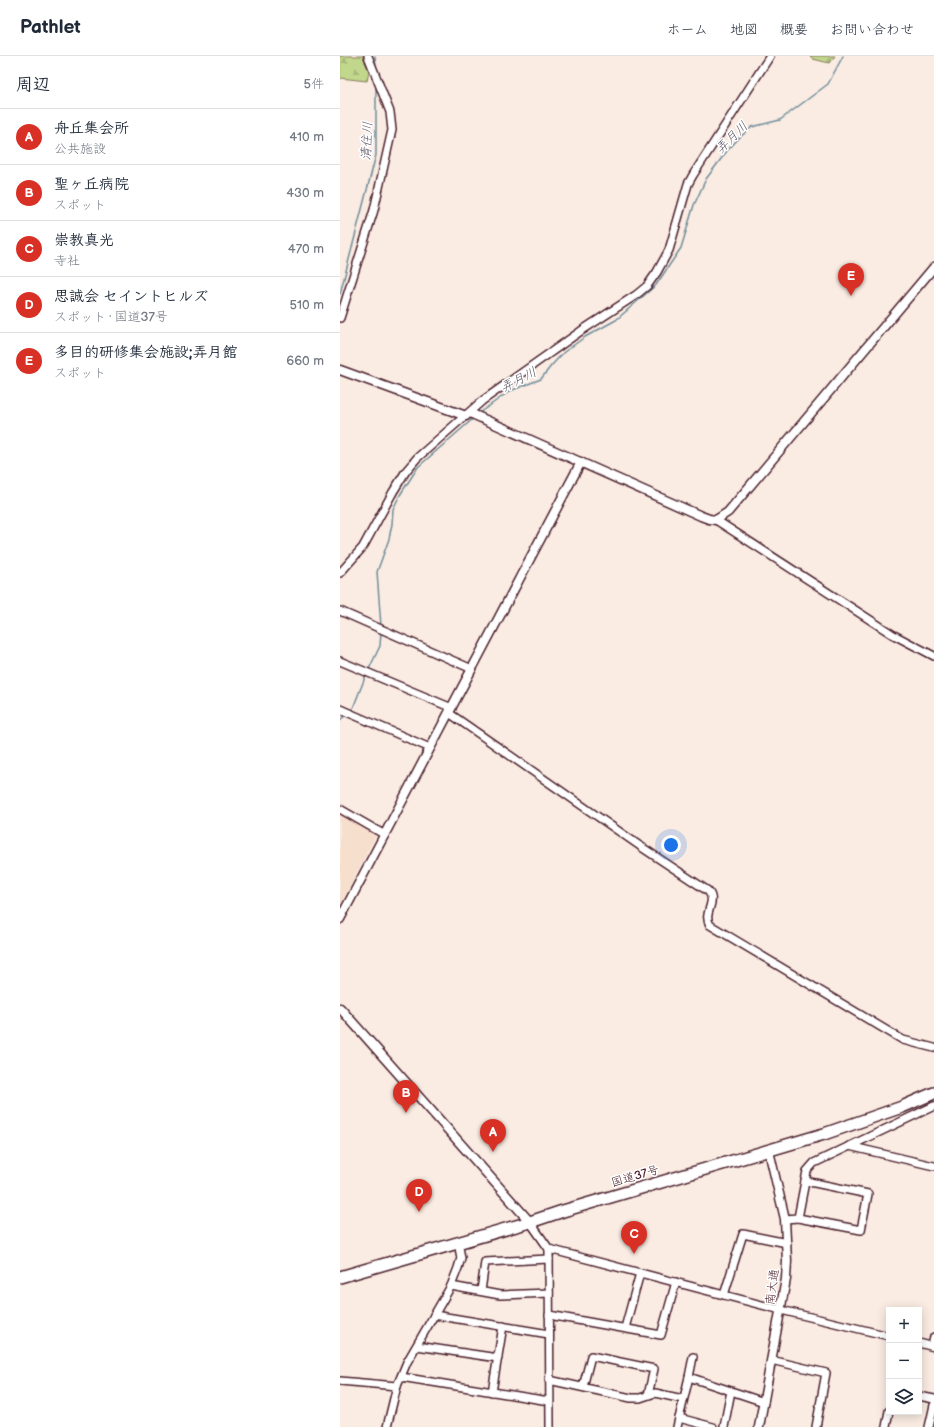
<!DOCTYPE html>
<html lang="ja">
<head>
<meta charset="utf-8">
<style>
	body { margin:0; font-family:"Balsamiq Sans","Klee One",sans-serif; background:#f6f6f7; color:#1f2937 }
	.controls { position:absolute; right:12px; bottom:12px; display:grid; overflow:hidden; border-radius:0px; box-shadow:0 2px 10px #0003 }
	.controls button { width:36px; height:36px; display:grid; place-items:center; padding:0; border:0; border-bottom:1px solid #e0e1e3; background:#fff; color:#1f2937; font:20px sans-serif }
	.you { position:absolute; left:331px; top:789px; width:14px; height:14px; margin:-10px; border:3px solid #fff; border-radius:50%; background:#1a73e8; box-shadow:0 0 0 6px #1a73e833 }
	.badge { display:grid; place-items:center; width:26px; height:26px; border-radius:50%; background:#d93025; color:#fff; font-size:13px; font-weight:700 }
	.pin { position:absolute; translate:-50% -33px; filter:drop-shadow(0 1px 2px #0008) }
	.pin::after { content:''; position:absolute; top:21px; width:14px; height:12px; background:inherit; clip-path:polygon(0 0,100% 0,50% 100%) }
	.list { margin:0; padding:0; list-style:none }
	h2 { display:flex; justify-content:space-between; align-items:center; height:52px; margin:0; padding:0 16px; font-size:17px }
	h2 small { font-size:13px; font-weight:400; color:#747a83 }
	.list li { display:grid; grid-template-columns:26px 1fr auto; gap:12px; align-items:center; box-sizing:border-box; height:56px; padding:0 16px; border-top:1px solid #e0e1e3 }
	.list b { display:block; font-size:15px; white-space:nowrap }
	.list p { margin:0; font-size:13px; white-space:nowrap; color:#747a83 }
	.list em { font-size:13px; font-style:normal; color:#747a83 }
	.icon { flex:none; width:22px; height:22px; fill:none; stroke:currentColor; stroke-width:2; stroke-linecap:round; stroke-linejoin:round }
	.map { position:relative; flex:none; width:594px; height:1371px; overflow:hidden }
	header { display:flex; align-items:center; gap:24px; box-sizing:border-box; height:56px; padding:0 20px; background:#fff; border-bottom:1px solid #e0e1e3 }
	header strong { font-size:19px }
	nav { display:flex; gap:22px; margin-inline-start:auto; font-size:14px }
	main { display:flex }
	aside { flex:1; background:#fff }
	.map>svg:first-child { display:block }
	.built { fill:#f7dfce }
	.forest { fill:url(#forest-firs); stroke:#867b5c }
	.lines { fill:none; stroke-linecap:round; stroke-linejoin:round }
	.stream { stroke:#6f8c9c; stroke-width:1.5 }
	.minor-casing { stroke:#4a1f2b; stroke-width:10 }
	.tertiary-casing { stroke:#4a1f2b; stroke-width:11 }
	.trunk-casing { stroke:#4a1f2b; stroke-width:14 }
	.minor { stroke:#fff; stroke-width:7 }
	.tertiary { stroke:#fff; stroke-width:8 }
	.trunk { stroke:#fff; stroke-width:11 }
	.labels { text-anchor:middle; stroke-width:3; stroke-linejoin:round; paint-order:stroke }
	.street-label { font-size:12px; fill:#4a1f2b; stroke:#fff }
	.water-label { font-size:13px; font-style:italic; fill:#5c5563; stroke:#fff }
</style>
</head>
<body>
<header>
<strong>Pathlet</strong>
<nav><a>ホーム</a><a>地図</a><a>概要</a><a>お問い合わせ</a></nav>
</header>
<main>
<aside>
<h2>周辺<small>5件</small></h2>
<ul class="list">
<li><span class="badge">A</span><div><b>舟丘集会所</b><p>公共施設</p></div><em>410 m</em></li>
<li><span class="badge">B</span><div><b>聖ヶ丘病院</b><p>スポット</p></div><em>430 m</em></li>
<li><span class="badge">C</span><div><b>崇教真光</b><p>寺社</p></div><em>470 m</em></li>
<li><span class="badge">D</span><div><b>思誠会 セイントヒルズ</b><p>スポット · 国道37号</p></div><em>510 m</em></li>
<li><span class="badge">E</span><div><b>多目的研修集会施設;弄月館</b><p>スポット</p></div><em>660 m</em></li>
</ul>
</aside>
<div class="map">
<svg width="594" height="1371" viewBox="0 0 594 1371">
	<defs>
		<pattern id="forest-firs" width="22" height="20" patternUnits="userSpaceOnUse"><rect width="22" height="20" fill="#c1d78c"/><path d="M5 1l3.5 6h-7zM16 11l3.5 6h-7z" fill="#a7b879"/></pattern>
	</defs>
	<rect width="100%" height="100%" fill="#faece2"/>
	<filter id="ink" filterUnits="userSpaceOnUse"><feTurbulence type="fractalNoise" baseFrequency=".025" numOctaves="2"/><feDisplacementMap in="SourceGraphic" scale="8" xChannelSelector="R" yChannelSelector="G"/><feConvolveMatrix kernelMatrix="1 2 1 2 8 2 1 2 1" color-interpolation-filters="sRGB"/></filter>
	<g filter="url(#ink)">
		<polygon class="built" points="0,756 35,776 35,781 0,850"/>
		<g class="forest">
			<polygon points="0,0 23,0 29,16 27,25 0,22"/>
			<polygon points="470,0 495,0 489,7 473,3"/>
		</g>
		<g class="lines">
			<g class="stream">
				<polyline points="35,0 36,10"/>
				<polyline points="0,238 36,99 36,30"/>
				<polyline points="139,357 170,335 201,323 211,310 224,296 245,281 276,264 316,229 341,192 354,149 366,123 387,95 399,82 412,71 440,64 488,28 503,0"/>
				<polyline points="41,570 37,516 49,483 52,468 53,453 60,439 78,411 135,361"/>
				<polyline points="29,613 40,590 41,576"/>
				<polyline points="10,655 13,652 26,619"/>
				<polyline points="0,664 6,659"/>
			</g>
			<g class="minor-casing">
				<g id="minor">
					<polyline points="0,262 34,154 52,74 50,56 28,0"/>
					<polyline points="376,464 552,578 594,600"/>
					<polyline points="0,517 23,491 53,436 66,415 77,402 142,345 241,275 296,239 307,230 317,216 329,194 348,128 353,119 430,0"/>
					<polyline points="0,555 132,613"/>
					<polyline points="0,605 112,652"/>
					<polyline points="0,653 90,692"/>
					<path d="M109,657L300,790L368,835C378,846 362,857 370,869L546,974L563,984L594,992"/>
					<polyline points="0,753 45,779"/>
					<polyline points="509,1090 594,1110"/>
					<polyline points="458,1162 521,1174 528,1138 465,1125"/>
					<polyline points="445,1163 458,1162 467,1115 474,1107 594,1050"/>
					<polyline points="190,1166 209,1193 210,1371"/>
					<polyline points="209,1193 441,1254 549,1280"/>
					<polyline points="111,1230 160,1239 209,1237"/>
					<polyline points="141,1235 145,1206 209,1203"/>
					<polyline points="384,1239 403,1178 447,1187"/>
					<polyline points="94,1259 209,1278"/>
					<polyline points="209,1259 321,1279 336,1226"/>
					<polyline points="285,1272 300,1217"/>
					<polyline points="579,1287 594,1291"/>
					<polyline points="77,1290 158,1302"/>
					<polyline points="592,1290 594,1281"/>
					<polyline points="431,1304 486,1317 476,1371"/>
					<polyline points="61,1321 209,1345"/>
					<polyline points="349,1321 353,1301"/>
					<polyline points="209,1324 291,1342 300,1342 315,1337 343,1343"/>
					<polyline points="0,1325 57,1330"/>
					<polyline points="243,1331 251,1300 314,1313 308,1339"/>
					<polyline points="152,1336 163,1270"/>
					<polyline points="579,1340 594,1343"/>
					<polyline points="339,1362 373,1371"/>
					<polyline points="47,1371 57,1330 67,1306 111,1230 118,1212 121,1202 118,1186"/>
					<polyline points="337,1371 349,1321 424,1346"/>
					<polyline points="384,1371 391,1335"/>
					<polyline points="546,1371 549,1355"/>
					<polyline points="589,1371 594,1349"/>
				</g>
			</g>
			<g class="tertiary-casing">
				<g id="tertiary">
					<polyline points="0,314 126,360"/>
					<polyline points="130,357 361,460 369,463 376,464 388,456 594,211"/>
					<polyline points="0,863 241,406"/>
					<polyline points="0,952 190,1166"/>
					<polyline points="419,1371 446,1223 447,1205 445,1163 429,1095"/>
				</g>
			</g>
			<g class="trunk-casing">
				<polyline id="trunk" points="0,1221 190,1166 223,1155 484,1078 562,1051 594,1037"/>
			</g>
			<use href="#minor" class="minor"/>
			<use href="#tertiary" class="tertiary"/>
			<use href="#trunk" class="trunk"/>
		</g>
	</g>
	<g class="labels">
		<g class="street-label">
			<text transform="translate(295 1120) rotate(-16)" y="4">国道37号</text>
			<text transform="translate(432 1231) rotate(-82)" y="4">南大通</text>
		</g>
		<g class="water-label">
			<text transform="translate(391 81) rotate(-44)" y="5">弄月川</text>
			<text transform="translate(26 85) rotate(-87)" y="5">清住川</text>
			<text transform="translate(178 323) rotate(-27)" y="5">弄月川</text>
		</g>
	</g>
</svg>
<div class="controls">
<button>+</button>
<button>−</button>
<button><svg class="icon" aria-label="layers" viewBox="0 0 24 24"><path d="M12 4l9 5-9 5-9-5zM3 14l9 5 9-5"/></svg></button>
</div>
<div class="you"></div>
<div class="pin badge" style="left:153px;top:1096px">A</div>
<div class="pin badge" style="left:66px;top:1057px">B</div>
<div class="pin badge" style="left:294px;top:1198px">C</div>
<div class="pin badge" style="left:79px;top:1156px">D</div>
<div class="pin badge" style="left:511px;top:240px">E</div>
</div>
</main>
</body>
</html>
